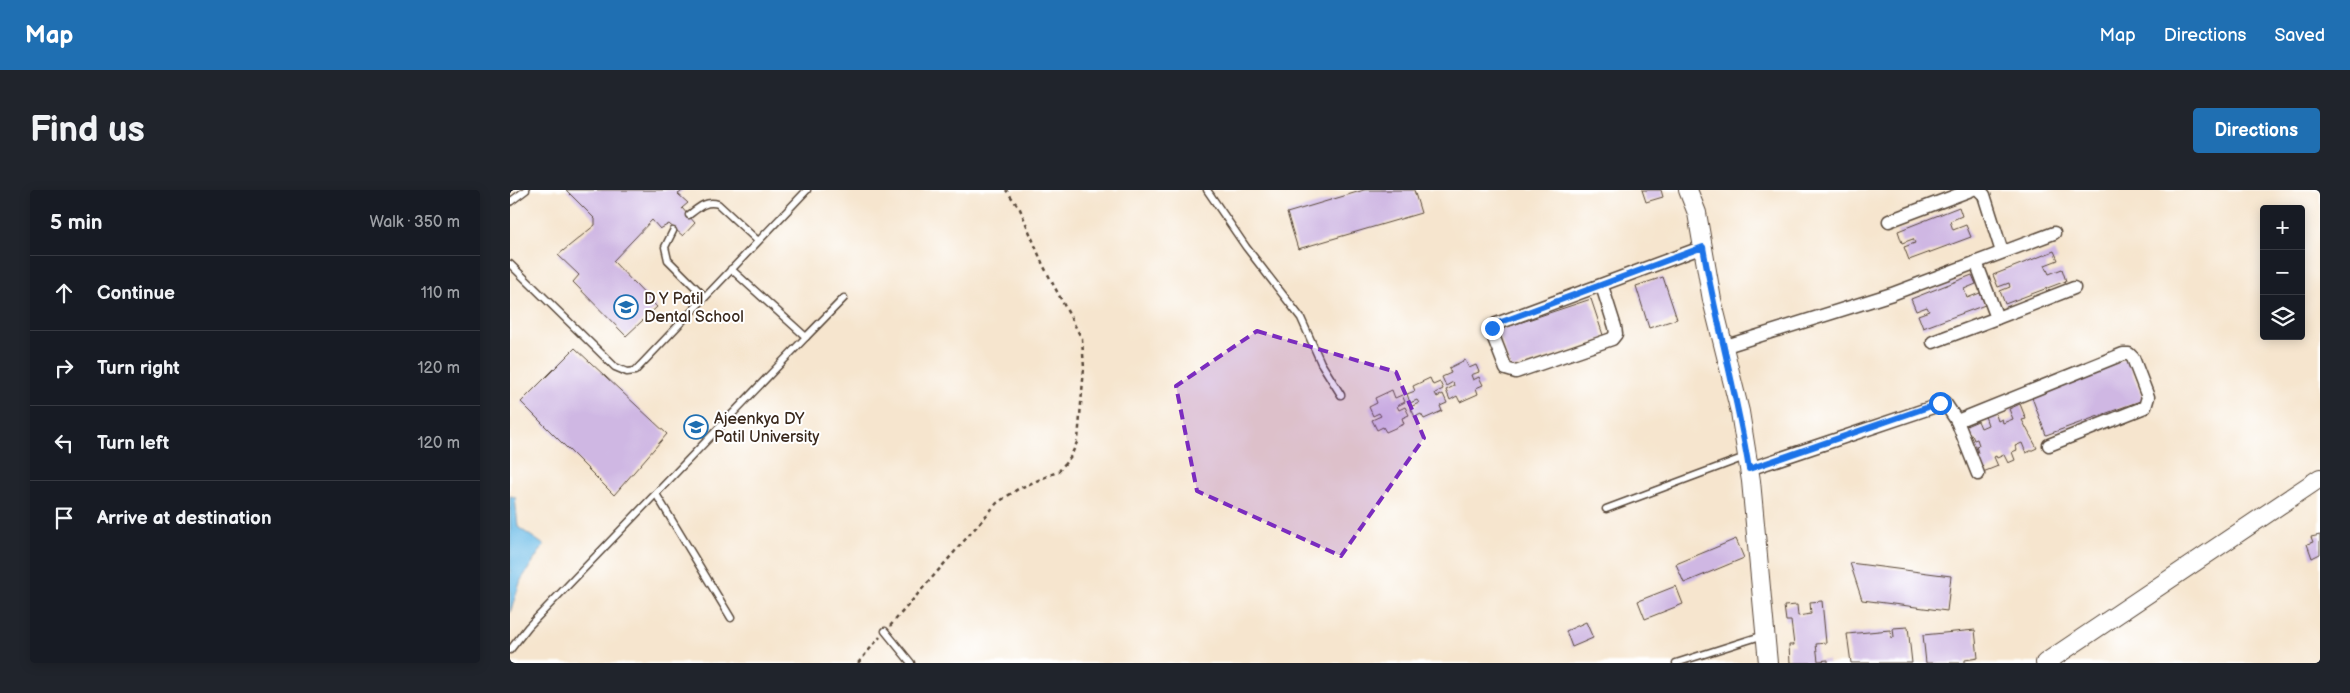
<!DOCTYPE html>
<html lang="en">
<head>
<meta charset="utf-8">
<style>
	body { margin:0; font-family:"Balsamiq Sans",sans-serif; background:#20242c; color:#f1f3f6 }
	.controls { position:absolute; right:15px; top:15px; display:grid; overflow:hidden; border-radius:5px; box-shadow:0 2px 12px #0003 }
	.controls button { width:45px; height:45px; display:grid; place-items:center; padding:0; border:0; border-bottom:1px solid #363941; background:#171b24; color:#f1f3f6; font:25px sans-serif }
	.stop { position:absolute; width:15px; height:15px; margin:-11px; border:4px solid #1a73e8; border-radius:50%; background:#fff }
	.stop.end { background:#1a73e8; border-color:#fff; box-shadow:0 1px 5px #0008 }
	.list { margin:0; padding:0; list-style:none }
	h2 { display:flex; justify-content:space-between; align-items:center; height:65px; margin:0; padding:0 20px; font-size:21px }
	h2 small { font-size:16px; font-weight:400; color:#9ea1a6 }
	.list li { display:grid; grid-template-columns:32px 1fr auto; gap:15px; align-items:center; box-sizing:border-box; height:75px; padding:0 20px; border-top:1px solid #363941 }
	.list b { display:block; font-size:19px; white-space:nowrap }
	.list em { font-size:16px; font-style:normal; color:#9ea1a6 }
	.icon { flex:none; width:28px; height:28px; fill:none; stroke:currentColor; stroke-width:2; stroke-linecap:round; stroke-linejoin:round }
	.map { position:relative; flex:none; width:1810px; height:473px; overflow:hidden; border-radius:5px }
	header { display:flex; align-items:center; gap:30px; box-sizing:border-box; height:70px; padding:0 25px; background:#1f6fb2; color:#fff }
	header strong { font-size:24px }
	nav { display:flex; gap:28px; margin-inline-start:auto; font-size:18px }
	.intro { display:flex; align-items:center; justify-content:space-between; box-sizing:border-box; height:120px; padding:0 30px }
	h1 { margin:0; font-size:35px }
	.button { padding:12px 22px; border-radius:5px; background:#1f6fb2; color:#fff; font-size:18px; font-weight:700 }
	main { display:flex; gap:30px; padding:0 30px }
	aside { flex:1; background:#171b24; border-radius:5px; box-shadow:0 2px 12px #0003 }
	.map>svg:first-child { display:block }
	.water { fill:#6cbce7; stroke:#547382 }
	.building { fill:#cfb7e3 }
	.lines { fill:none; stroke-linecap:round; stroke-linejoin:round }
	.lane-casing { stroke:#574638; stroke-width:9 }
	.street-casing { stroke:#574638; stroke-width:15 }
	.secondary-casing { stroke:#574638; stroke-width:20 }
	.path { stroke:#574638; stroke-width:2.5; stroke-dasharray:4 4; stroke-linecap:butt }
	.lane { stroke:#fff; stroke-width:6 }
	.street { stroke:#fff; stroke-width:12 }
	.secondary { stroke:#fff; stroke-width:18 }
	.route { stroke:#1a73e8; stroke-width:6 }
	.marked { fill:#7b2cbf; fill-opacity:0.2; stroke:#7b2cbf; stroke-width:4; stroke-dasharray:10 6; stroke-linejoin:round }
	.labels { text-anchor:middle; stroke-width:4; stroke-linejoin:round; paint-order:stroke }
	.poi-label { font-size:16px; fill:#3b2a1e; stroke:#fff; text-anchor:start }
</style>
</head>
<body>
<header>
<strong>Map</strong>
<nav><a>Map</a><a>Directions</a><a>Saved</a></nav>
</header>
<div class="intro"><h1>Find us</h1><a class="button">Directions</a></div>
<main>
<aside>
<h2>5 min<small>Walk · 350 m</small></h2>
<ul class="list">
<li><svg class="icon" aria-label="ahead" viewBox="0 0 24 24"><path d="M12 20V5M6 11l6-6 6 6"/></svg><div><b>Continue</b></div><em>110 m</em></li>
<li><svg class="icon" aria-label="right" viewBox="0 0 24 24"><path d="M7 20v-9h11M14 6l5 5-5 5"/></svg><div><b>Turn right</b></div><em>120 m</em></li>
<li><svg class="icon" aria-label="left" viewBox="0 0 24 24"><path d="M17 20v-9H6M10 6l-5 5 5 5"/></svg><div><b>Turn left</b></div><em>120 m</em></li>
<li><svg class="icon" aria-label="arrive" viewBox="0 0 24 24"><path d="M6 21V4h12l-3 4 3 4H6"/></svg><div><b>Arrive at destination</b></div></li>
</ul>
</aside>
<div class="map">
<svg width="1810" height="473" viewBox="0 0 1810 473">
	<rect width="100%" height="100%" fill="#fff"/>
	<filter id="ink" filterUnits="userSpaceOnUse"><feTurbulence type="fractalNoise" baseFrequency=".02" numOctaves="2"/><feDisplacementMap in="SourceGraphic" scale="10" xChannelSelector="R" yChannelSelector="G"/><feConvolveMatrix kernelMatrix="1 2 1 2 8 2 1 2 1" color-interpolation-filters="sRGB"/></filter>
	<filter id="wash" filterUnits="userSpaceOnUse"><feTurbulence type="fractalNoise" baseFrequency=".0096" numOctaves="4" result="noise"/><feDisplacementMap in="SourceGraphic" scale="20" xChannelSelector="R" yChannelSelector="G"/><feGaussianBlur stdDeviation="1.12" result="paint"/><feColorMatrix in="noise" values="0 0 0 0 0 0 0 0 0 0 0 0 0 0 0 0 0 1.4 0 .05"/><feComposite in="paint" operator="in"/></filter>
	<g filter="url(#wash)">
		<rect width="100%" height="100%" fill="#f6e5ce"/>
		<polygon class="water" points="0,306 5,307 8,337 34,355 11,390 0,423"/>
		<g id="blocks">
			<g class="building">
				<polygon points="56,0 174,0 168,4 178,13 172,18 185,33 173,46 159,34 150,39 142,30 103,71 147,117 116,146 63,92 69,85 48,65 85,35 85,29"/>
				<polygon points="854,0 904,0 911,23 788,59 777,23"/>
				<polygon points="1132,0 1151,0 1153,7 1136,12"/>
				<polygon points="1449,17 1452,26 1440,31 1443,40 1456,35 1461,47 1399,70 1394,57 1405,53 1403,49 1392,53 1388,41"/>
				<polygon points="1544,61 1548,70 1535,75 1539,84 1552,79 1556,91 1495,114 1490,101 1500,97 1499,93 1488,97 1483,85"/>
				<polygon points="1462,85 1466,94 1454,99 1457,108 1470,103 1475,115 1413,138 1408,125 1419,121 1417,117 1406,121 1401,109"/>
				<polygon points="1153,87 1167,129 1139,138 1126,96"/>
				<polygon points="1081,109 1094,148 1001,179 988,140"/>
				<polygon points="65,158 157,244 104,305 11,212"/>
				<polygon points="1617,169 1633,210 1536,245 1521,205"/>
				<polygon points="955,170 959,178 966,175 969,182 961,185 963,190 969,187 973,195 966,198 968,204 950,212 947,206 940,210 936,200 944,196 943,192 936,196 932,187 941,183 939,178"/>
				<polygon points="920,188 923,195 930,192 933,199 925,203 927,207 933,204 937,213 930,216 932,221 914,229 911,224 905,227 900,217 909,213 907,210 900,213 897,204 905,201 903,196"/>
				<polygon points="882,200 885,208 892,205 895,212 887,216 889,220 895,217 899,225 892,228 894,234 876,242 873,237 867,240 862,230 871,226 869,223 863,226 859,217 867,213 865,208"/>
				<polygon points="1510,214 1516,229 1512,230 1527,258 1516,263 1512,253 1505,256 1507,260 1502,262 1505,270 1498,273 1494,265 1487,268 1486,266 1484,267 1488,276 1473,282 1465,264 1468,263 1466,256 1469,255 1467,249 1464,250 1462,245 1458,247 1454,237 1468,231 1471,238 1478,235 1475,226 1485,222 1488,231 1492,229 1493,233 1503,229 1499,219"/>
				<polygon points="1810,345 1810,364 1802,368 1797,354 1803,352 1801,347"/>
				<polygon points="1226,349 1234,368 1174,393 1166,374"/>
				<polygon points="1340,373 1441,386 1437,421 1352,410"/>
				<polygon points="1166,396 1173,414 1135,429 1128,411"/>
				<polygon points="1312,411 1316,453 1306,454 1308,471 1318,470 1318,473 1280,473 1279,455 1284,455 1281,431 1276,431 1274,416 1287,415 1288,426 1301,424 1300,412"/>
				<polygon points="1076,432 1083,448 1062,457 1056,441"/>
				<polygon points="1398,437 1402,473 1341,473 1337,444 1380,440 1381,448 1384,447 1383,438"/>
				<polygon points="1465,440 1468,468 1455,470 1455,473 1416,473 1413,445"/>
			</g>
		</g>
	</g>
	<g filter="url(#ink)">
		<use href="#blocks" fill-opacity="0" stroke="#574638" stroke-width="1"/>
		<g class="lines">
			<g class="lane-casing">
				<g id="lane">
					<polyline points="697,0 736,57 791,128 811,173 831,205"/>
					<polyline points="0,12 16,0"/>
					<path d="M179,25C188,18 196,10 208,14L248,51"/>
					<polyline points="163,41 155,57 158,70 195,107"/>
					<polyline points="0,74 105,177 117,182 125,181 297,0"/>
					<polyline points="296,147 334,108"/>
					<polyline points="146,304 221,428"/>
					<polyline points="1096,319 1235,267"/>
					<polyline points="375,441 401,473"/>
					<polyline points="0,460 18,437 296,147 221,79"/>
					<polyline points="1166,473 1254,445"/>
				</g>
			</g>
			<g class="street-casing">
				<g id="street">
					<polyline points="1469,0 1474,5 1492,62"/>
					<polyline points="1379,31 1461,0"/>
					<polyline points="1092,96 1105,137 1106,144 1102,149 1006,182 996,179 982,143 982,138 986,134 1193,57"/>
					<polyline points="1487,128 1564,98"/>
					<polyline points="1423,152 1487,128 1466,72"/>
					<polyline points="1213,157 1382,104 1544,43"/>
					<polyline points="1447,231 1613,164 1619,164 1623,168 1638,207 1635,217 1539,255"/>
					<polyline points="1239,279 1435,213 1447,231 1468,284"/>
				</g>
			</g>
			<g class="secondary-casing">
				<g id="secondary">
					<polyline points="1178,0 1187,23 1202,110 1230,222 1241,291 1258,473"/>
					<polyline points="1535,473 1810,288"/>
				</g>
			</g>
			<g class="path">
				<polyline points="380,436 487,313 508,299 549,281 561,266 568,250 574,178 572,149 533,75 510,19 496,0"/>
				<polyline points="348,473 370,447"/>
			</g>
			<use href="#lane" class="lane"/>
			<use href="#street" class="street"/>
			<use href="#secondary" class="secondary"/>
		</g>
	</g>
	<g class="lines" filter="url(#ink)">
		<path class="route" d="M982,138L986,134L1193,57C1206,132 1227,204 1239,279L1430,213"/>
	</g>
	<path class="marked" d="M747,141L886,182L914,248L831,366L687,301L666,196Z"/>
	<defs>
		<g id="university-ring" transform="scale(1.25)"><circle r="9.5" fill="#fff" stroke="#1f6fb2" stroke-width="1.5"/><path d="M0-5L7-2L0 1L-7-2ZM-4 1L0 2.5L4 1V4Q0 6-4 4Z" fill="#1f6fb2"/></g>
	</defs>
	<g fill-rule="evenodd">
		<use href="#university-ring" x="116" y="117"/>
		<use href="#university-ring" x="186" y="237"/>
	</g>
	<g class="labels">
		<g class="poi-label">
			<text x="134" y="114">D Y Patil<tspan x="134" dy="18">Dental School</tspan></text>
			<text x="204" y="234">Ajeenkya DY<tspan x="204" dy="18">Patil University</tspan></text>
		</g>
	</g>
</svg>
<div class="controls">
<button>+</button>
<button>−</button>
<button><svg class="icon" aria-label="layers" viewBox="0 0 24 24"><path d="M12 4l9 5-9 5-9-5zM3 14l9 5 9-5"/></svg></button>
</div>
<div class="stop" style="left:1430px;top:213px"></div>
<div class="stop end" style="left:982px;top:138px"></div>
</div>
</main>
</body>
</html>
